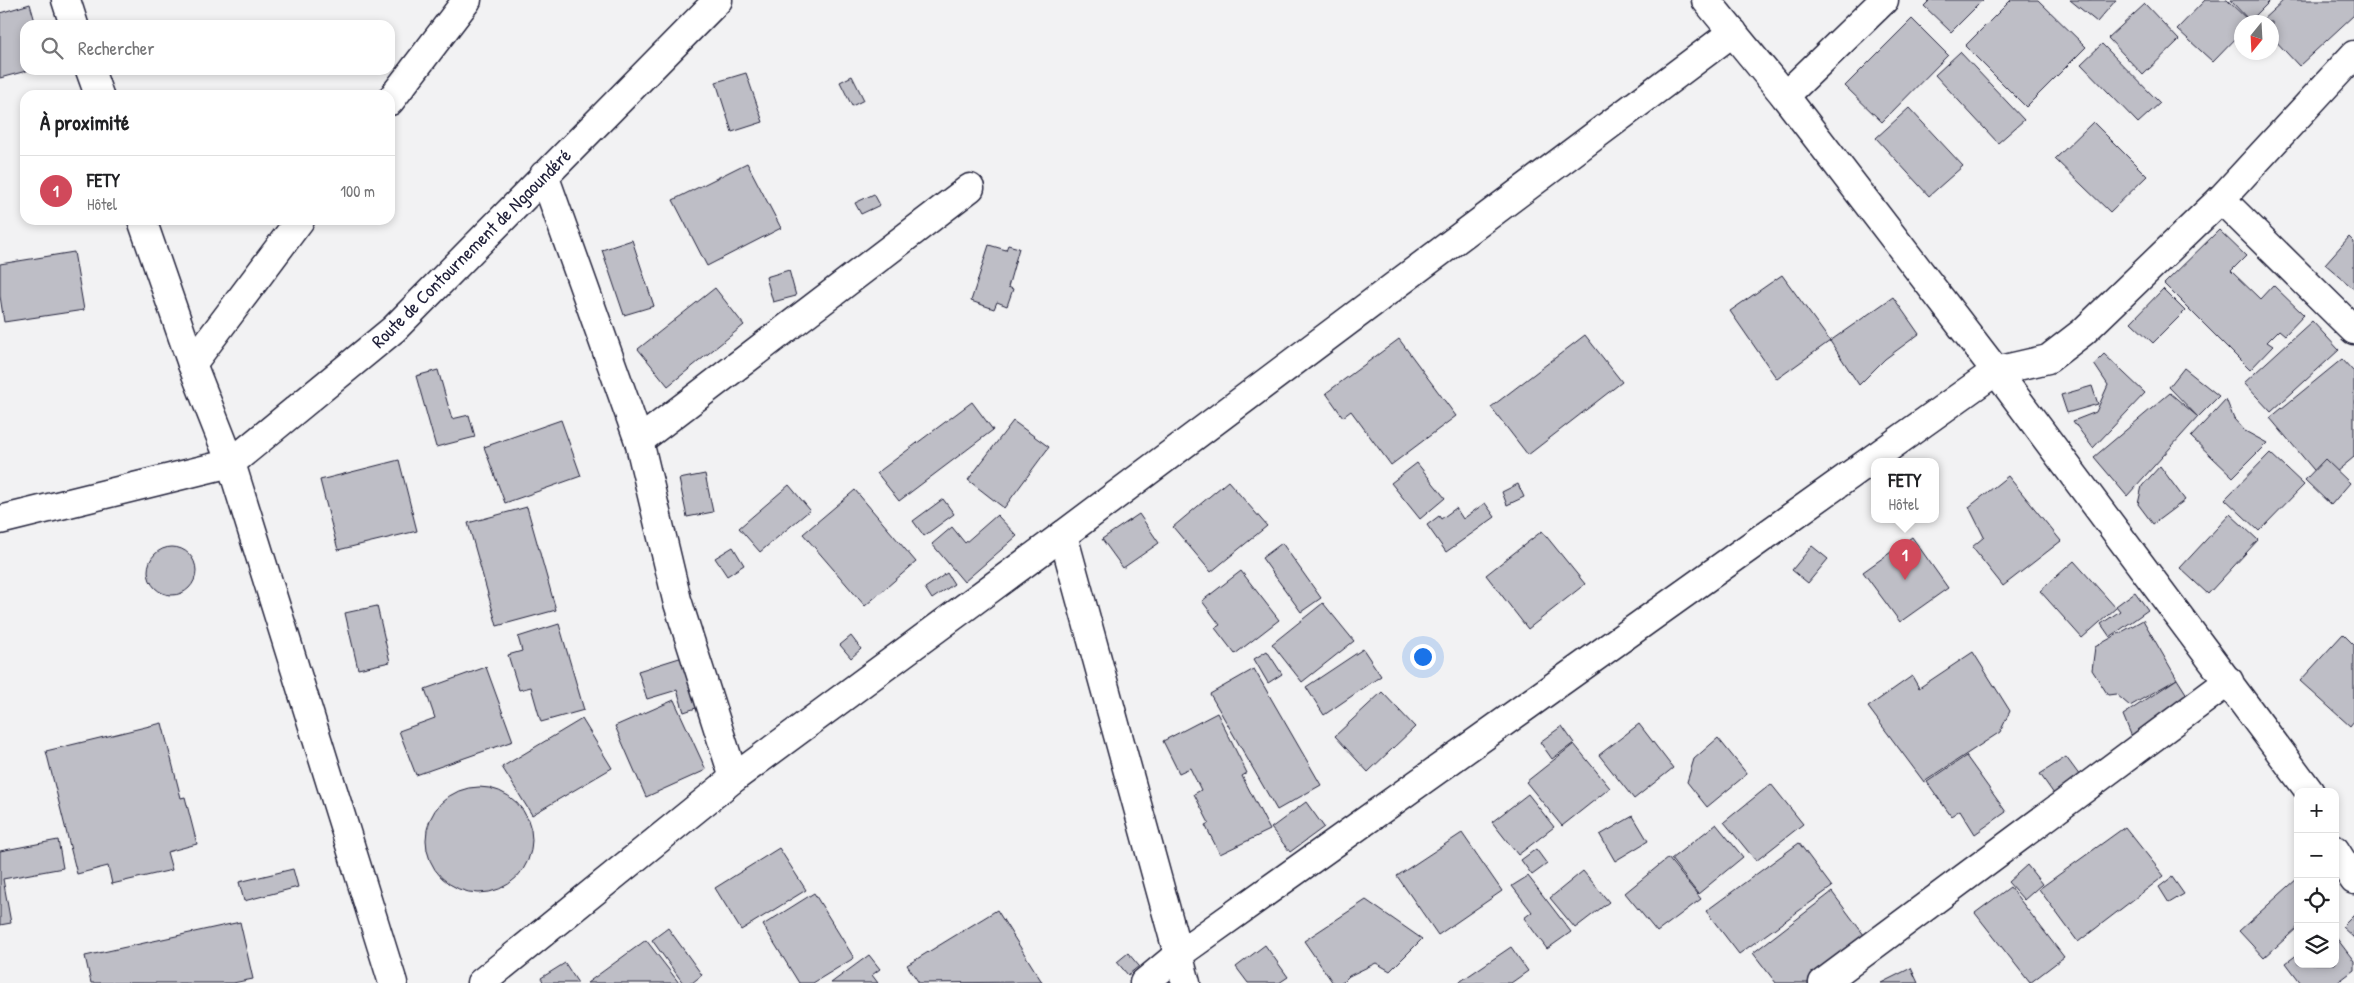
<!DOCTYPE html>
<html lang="fr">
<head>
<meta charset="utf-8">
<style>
	body { margin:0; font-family:"Patrick Hand",sans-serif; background:#f6f6f6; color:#202124 }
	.controls { position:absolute; right:15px; bottom:15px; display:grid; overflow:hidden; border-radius:10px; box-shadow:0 2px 8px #0003 }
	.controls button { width:45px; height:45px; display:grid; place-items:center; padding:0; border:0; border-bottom:1px solid #e0e0e0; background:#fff; color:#202124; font:25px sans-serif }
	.compass { position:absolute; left:2234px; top:15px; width:45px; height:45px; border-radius:50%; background:#fff; box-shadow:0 2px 8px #0003; rotate:198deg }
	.you { position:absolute; left:1422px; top:656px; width:18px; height:18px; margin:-12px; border:4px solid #fff; border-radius:50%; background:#1a73e8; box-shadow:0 0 0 8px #1a73e833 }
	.badge { display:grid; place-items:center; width:32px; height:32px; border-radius:50%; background:#d1495b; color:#fff; font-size:16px; font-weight:700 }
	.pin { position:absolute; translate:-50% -41px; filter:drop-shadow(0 1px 2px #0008) }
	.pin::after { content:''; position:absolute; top:26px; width:18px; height:15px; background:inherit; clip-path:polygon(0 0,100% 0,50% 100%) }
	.popup { position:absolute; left:1871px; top:458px; width:68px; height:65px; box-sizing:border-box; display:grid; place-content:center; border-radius:10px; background:#fff; filter:drop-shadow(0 1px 4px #0005); font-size:16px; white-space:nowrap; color:#757577 }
	.popup b { font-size:19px; color:#202124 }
	.popup::after { content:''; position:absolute; left:50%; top:100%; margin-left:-10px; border:10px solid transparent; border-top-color:#fff }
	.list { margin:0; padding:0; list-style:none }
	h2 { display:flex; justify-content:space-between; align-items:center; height:65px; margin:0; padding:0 20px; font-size:21px }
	h2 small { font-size:16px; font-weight:400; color:#757577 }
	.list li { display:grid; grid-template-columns:32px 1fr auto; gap:15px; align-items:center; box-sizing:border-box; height:70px; padding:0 20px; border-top:1px solid #e0e0e0 }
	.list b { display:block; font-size:19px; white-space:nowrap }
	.list p { margin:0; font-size:16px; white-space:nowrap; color:#757577 }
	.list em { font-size:16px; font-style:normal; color:#757577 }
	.icon { flex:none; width:28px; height:28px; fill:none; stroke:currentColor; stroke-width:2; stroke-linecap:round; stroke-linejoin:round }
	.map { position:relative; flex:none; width:2354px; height:983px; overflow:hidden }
	.search { position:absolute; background:#fff; box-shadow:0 2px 8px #0003; left:20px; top:20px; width:375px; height:55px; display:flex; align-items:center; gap:12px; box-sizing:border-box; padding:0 18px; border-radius:15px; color:#757577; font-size:19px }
	.panel { position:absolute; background:#fff; box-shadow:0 2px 8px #0003; left:20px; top:90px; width:375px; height:135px; border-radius:15px }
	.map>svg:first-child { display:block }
	.building { fill:#bebec6; stroke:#22223b }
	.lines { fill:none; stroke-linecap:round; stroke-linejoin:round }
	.street-casing { stroke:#22223b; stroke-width:31 }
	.secondary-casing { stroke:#22223b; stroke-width:31 }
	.street { stroke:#fff; stroke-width:28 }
	.secondary { stroke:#fff; stroke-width:28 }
	.labels { text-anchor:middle; stroke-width:4; stroke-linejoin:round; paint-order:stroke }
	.street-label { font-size:19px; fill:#22223b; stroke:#fff }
</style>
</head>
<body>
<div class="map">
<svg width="2354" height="983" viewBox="0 0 2354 983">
	<rect width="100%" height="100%" fill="#f2f2f3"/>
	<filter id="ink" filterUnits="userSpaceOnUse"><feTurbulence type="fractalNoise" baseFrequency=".02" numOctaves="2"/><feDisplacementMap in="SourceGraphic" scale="10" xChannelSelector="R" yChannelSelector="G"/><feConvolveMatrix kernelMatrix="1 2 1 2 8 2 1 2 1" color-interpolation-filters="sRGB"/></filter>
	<g filter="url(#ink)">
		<g class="building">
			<polygon points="1930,0 1983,0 1951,32 1924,6"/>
			<polygon points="2011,0 2038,0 2086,47 2026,107 1965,46"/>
			<polygon points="2070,0 2116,0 2097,22"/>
			<polygon points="2205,0 2227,0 2250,22 2242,22 2242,32 2213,62 2177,29"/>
			<polygon points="2230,0 2271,0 2250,21"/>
			<polygon points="2284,0 2354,0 2354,15 2299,66 2272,37 2272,22 2260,22"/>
			<polygon points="30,4 36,25 25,25 25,70 30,70 0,78 0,13"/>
			<polygon points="2145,4 2179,40 2143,75 2108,38"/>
			<polygon points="1912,19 1948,55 1882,122 1845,86"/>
			<polygon points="2102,44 2160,103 2138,123 2081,64"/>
			<polygon points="1960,52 2024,120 1998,143 1935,75"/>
			<polygon points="746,73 763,122 732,132 716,82"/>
			<polygon points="852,76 864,100 852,106 840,82"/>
			<polygon points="1909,108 1963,166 1929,196 1876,138"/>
			<polygon points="2093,122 2147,176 2110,212 2055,159"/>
			<polygon points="747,163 781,228 707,266 673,200"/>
			<polygon points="874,194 880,205 861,214 855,203"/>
			<polygon points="2219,230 2246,256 2231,271 2260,299 2273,285 2304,315 2285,335 2279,330 2267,342 2273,346 2250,370 2164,284"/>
			<polygon points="2349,237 2354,242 2354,289 2325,264"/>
			<polygon points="632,240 654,306 624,315 602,250"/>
			<polygon points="989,245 1006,250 1008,245 1019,248 1008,287 1013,289 1007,306 997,302 994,309 971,301"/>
			<polygon points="74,252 84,310 4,322 0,296 0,264"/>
			<polygon points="789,270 796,296 773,302 766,277"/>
			<polygon points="1782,275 1830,341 1777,379 1730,311"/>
			<polygon points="715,288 744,325 668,386 638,349"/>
			<polygon points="2163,289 2185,311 2153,343 2131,322"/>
			<polygon points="1893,297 1919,334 1885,359 1859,385 1830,341"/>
			<polygon points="2312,321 2339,350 2271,412 2244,383"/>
			<polygon points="1585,335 1622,382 1528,455 1491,407"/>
			<polygon points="1399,339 1456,416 1391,465 1351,411 1343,417 1326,393"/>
			<polygon points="2104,354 2145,393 2093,448 2073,421 2096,412 2108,385 2094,364"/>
			<polygon points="2342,359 2354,372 2354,457 2324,482 2270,418"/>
			<polygon points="2184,368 2219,396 2198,417 2169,387"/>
			<polygon points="438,370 452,419 469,415 475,437 436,447 416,376"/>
			<polygon points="2092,386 2098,404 2067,413 2061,395"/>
			<polygon points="2170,393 2198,417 2127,496 2094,457"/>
			<polygon points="2226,399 2234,419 2245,431 2267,443 2233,477 2191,437"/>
			<polygon points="972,402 993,430 899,501 877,473"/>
			<polygon points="561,420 581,476 505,503 484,447"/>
			<polygon points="1013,421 1049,447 1004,508 968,480"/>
			<polygon points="2270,453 2304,485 2259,531 2225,499"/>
			<polygon points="2325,459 2350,483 2331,505 2305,480"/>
			<polygon points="399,460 417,531 338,550 320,480"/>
			<polygon points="1417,463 1445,498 1420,519 1391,483"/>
			<polygon points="2160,466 2185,500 2153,524 2138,504 2142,486"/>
			<polygon points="705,474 713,512 687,517 679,479"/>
			<polygon points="2008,476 2061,541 2003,586 1972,547 1984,537 1969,507"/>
			<polygon points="1228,481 1267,526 1211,572 1173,527"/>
			<polygon points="1518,484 1524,497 1507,505 1502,492"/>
			<polygon points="789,485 810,510 760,552 739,528"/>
			<polygon points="855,490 916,562 865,606 803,534"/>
			<polygon points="943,499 954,514 924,536 913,521"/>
			<polygon points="1485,503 1495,517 1446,552 1427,525 1439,516 1441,519 1456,508 1463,519"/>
			<polygon points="527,507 556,610 497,626 468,523"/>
			<polygon points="1139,514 1159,543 1123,568 1102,539"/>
			<polygon points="2230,514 2258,540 2208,594 2180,568"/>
			<polygon points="997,515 1017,536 964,582 932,544 952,527 965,543"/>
			<polygon points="1542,531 1585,584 1528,629 1486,575"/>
			<polygon points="1912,537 1948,588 1900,622 1863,572"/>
			<polygon points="1282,543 1321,598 1301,612 1262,558"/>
			<polygon points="1812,546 1828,559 1808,583 1792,570"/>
			<circle cx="172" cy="571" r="24"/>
			<polygon points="733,547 744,565 727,576 715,558"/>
			<polygon points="2074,561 2116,608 2082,638 2040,591"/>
			<polygon points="1241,571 1279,620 1235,654 1215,628 1220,625 1202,601"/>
			<polygon points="947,573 954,584 932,599 925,588"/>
			<polygon points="2135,592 2148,610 2110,637 2101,624 2120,611 2116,606"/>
			<polygon points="1323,603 1354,641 1302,682 1272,644"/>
			<polygon points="377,606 390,662 358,669 345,613"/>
			<polygon points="2143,620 2177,679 2130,706 2116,694 2108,695 2092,670 2095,647"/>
			<polygon points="559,624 584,710 541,722 531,687 519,690 508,655 522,651 518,637"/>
			<polygon points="2343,634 2354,645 2354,721 2350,726 2300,681"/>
			<polygon points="851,636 861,649 851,658 840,645"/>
			<polygon points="1363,649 1381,676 1324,715 1306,687"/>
			<polygon points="1267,651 1282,674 1268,683 1254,659"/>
			<polygon points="1973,652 2010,711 2000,732 1924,782 1868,707 1912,676 1919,688"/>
			<polygon points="689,655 705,705 684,712 677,690 647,699 638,671"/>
			<polygon points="486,667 513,741 416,775 399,731 435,718 425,689"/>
			<polygon points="1254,669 1321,785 1277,810 1210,694"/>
			<polygon points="2177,679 2189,698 2132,737 2123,715"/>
			<polygon points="1382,692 1415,727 1368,772 1335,736"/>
			<polygon points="674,700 706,770 646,797 615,726"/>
			<polygon points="1217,713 1247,773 1242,776 1270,830 1220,854 1205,825 1209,823 1194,794 1201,790 1190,768 1179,773 1163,741"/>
			<polygon points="582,719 612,768 532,815 502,767"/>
			<polygon points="162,723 181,798 185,797 197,844 167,852 172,870 112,884 108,866 77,874 46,751"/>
			<polygon points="1639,724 1673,768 1634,799 1599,755"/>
			<polygon points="1562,726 1574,743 1552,759 1540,742"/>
			<polygon points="1718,738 1747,774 1707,807 1687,782 1694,759"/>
			<polygon points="1574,744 1610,788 1562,826 1526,782"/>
			<polygon points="1966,756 2006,812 1975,834 1960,810 1951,816 1927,782"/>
			<polygon points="2066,757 2080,776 2054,794 2040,774"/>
			<polygon points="1771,784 1803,824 1756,861 1724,822"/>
			<circle cx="479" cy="840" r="53"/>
			<polygon points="1528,794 1554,827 1518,855 1492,822"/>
			<polygon points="1306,802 1324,827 1290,852 1271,828"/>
			<polygon points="1633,816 1648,841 1615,861 1600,835"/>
			<polygon points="1716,824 1743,857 1698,894 1671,859"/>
			<polygon points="2125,827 2164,876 2078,942 2039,889"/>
			<polygon points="1462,833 1502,891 1438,935 1397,876"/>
			<polygon points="58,840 63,868 3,879 11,923 0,925 0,851"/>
			<polygon points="1799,843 1832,887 1739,954 1706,911"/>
			<polygon points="779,848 806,890 741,930 715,888"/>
			<polygon points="1536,849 1547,864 1532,875 1521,860"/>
			<polygon points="1668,858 1701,899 1657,932 1625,893"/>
			<polygon points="2027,865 2042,884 2024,900 2008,882"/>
			<polygon points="293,869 298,887 244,901 239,882"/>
			<polygon points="1583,871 1609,902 1575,928 1550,898"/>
			<polygon points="1528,876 1571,932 1547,949 1524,918 1532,912 1512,886"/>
			<polygon points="2172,877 2184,894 2169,903 2159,887"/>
			<polygon points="2298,878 2298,927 2264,958 2239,931"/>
			<polygon points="2010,887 2064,957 2030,983 1975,913"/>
			<polygon points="1832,892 1867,939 1809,983 1776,983 1753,953"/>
			<polygon points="814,893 854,958 813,983 799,983 763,925"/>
			<polygon points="1366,900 1422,939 1390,971 1376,963 1349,976 1342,983 1333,983 1304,941"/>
			<polygon points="997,910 1042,982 919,983 907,965"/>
			<polygon points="2354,915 2354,938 2342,927"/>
			<polygon points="240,922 253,979 233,983 91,983 85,956"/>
			<polygon points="668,928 702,975 692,983 683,983 652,940"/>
			<polygon points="2335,936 2354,961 2354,970 2337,983 2301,983 2286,963 2298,954 2298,964 2335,964"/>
			<polygon points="646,940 679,983 587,983"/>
			<polygon points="1265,945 1288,977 1279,983 1248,983 1236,967"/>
			<polygon points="1511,947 1528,971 1511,983 1458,983"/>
			<polygon points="1128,953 1139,966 1128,975 1117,962"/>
			<polygon points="869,955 880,969 872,975 878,983 831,983"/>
			<polygon points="565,963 578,983 544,983 541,978"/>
			<polygon points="1911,968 1918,983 1881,983"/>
		</g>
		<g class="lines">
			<g class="street-casing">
				<g id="street">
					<polyline points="66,0 74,25"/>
					<polyline points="1706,0 1785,96 1996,371 2310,792"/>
					<polyline points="90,70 99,95"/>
					<polyline points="1785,96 1884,0"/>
					<polyline points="390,101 467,0"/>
					<polyline points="544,175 639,441 677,600 734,778"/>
					<polyline points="2221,199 2354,330"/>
					<polyline points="142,220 192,364 231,463 393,983"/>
					<polyline points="192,364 300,220"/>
					<polyline points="639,441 970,188"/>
					<polyline points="1063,535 1186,983"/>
					<polyline points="2335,850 2354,880"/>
					<polyline points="481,983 734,778 1063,535 1733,32"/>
					<polyline points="1144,983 1179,954 1996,371 2048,359 2083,332 2221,199 2354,55"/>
					<polyline points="1823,983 2229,681"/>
				</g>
			</g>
			<g class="secondary-casing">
				<polyline id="secondary" points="0,520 231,463 394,329 718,0"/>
			</g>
			<use href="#street" class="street"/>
			<use href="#secondary" class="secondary"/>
		</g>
	</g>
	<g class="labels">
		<g class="street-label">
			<text transform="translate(471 248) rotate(-45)" y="7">Route de Contournement de Ngaoundéré</text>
		</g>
	</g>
</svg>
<div class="controls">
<button>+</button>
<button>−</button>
<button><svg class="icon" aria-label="locate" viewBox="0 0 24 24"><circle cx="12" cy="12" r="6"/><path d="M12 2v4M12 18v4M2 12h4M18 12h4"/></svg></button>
<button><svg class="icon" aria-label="layers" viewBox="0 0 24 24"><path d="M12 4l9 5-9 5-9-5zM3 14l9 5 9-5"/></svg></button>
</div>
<svg class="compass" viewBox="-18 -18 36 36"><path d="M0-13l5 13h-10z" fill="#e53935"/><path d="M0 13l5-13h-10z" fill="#757577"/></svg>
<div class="you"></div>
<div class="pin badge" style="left:1905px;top:580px">1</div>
<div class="popup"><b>FETY</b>Hôtel</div>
<div class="search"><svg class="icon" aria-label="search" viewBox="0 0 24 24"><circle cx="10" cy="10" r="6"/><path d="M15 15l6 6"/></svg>Rechercher</div>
<section class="panel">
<h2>À proximité<small></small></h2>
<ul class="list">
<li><span class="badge">1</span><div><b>FETY</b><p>Hôtel</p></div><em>100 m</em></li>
</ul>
</section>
</div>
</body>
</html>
